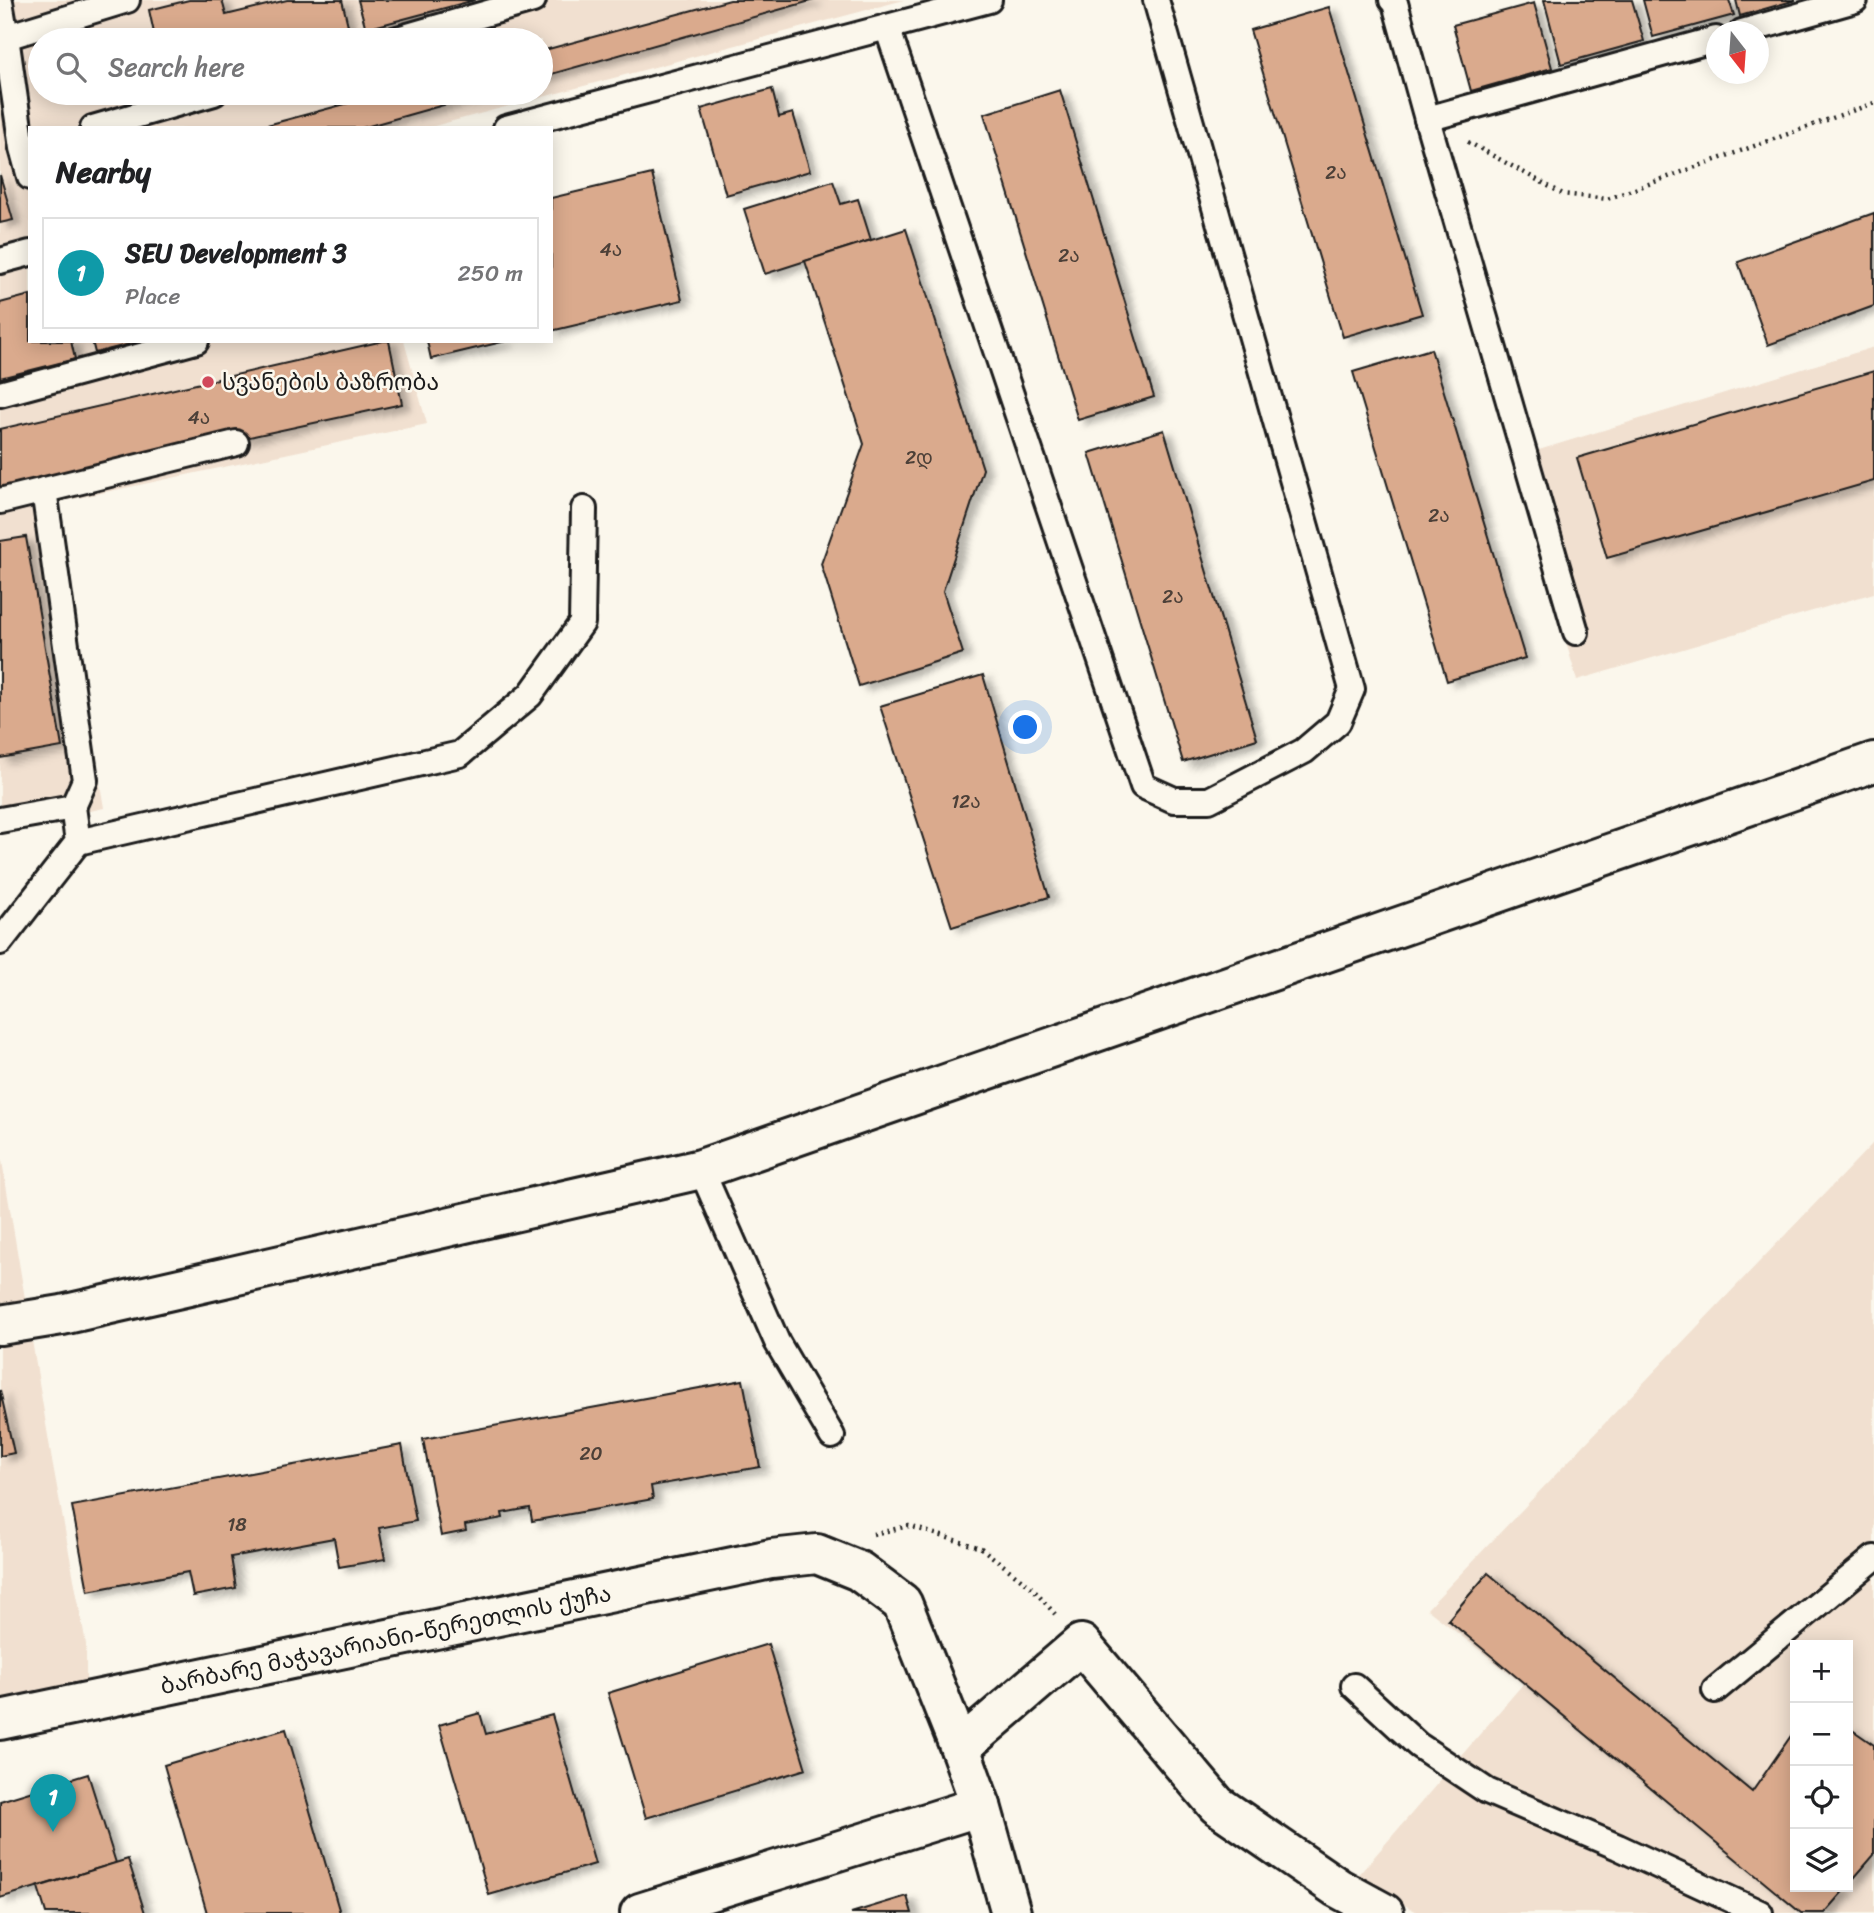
<!DOCTYPE html>
<html lang="en">
<head>
<meta charset="utf-8">
<style>
	body { margin:0; font-family:Sriracha,"Noto Sans Georgian",sans-serif; background:#f6f6f6; color:#202124 }
	.controls { position:absolute; right:21px; bottom:21px; display:grid; overflow:hidden; border-radius:0px; box-shadow:0 4px 18px #0003 }
	.controls button { width:63px; height:63px; display:grid; place-items:center; padding:0; border:0; border-bottom:2px solid #e0e0e0; background:#fff; color:#202124; font:35px sans-serif }
	.compass { position:absolute; left:1706px; top:21px; width:63px; height:63px; border-radius:50%; background:#fff; box-shadow:0 4px 18px #0003; rotate:163deg }
	.you { position:absolute; left:1026px; top:728px; width:24px; height:24px; margin:-18px; border:5px solid #fff; border-radius:50%; background:#1a73e8; box-shadow:0 0 0 10px #1a73e833 }
	.badge { display:grid; place-items:center; width:46px; height:46px; border-radius:50%; background:#d1495b; color:#fff; font-size:23px; font-weight:700 }
	.pin { position:absolute; translate:-50% -58px; filter:drop-shadow(0 2px 4px #0008) }
	.pin::after { content:''; position:absolute; top:37px; width:24px; height:21px; background:inherit; clip-path:polygon(0 0,100% 0,50% 100%) }
	.list { margin:0; padding:0; list-style:none }
	h2 { display:flex; justify-content:space-between; align-items:center; height:91px; margin:0; padding:0 28px; font-size:30px }
	h2 small { font-size:23px; font-weight:400; color:#757577 }
	.list li { display:grid; grid-template-columns:46px 1fr auto; gap:21px; align-items:center; box-sizing:border-box; height:112px; margin:0 14px 14px; padding:0 14px; border:2px solid #e0e0e0; border-radius:0px }
	.list b { display:block; font-size:26px; white-space:nowrap }
	.list p { margin:0; font-size:23px; white-space:nowrap; color:#757577 }
	.list em { font-size:23px; font-style:normal; color:#757577 }
	.icon { flex:none; width:38px; height:38px; fill:none; stroke:currentColor; stroke-width:2; stroke-linecap:round; stroke-linejoin:round }
	.map { position:relative; flex:none; width:1874px; height:1913px; overflow:hidden }
	.search { position:absolute; background:#fff; box-shadow:0 4px 18px #0003; left:28px; top:28px; width:525px; height:77px; display:flex; align-items:center; gap:18px; box-sizing:border-box; padding:0 24px; border-radius:38px; color:#757577; font-size:26px }
	.panel { position:absolute; background:#fff; box-shadow:0 4px 18px #0003; left:28px; top:126px; width:525px; height:217px; border-radius:0px }
	.map>svg:first-child { display:block }
	.built { fill:#f1e0d0; fill-rule:evenodd }
	.building { fill:#daaa8d; stroke:#1c1c1c; stroke-width:2; filter:url(#shadow) }
	.lines { fill:none; stroke-linecap:round; stroke-linejoin:round }
	.service-casing { stroke:#1c1c1c; stroke-width:30 }
	.minor-casing { stroke:#1c1c1c; stroke-width:44 }
	.path { stroke:#1c1c1c; stroke-width:4.5; stroke-dasharray:2 5; stroke-linecap:butt }
	.service { stroke:#fbf7ec; stroke-width:24 }
	.minor { stroke:#fbf7ec; stroke-width:38 }
	.poi-dot { fill:#d1495b; stroke:#fbf7ec; stroke-width:2.5 }
	.labels { text-anchor:middle; stroke-width:5; stroke-linejoin:round; paint-order:stroke }
	.number-label { font-size:19px; fill:#4c4038 }
	.poi-label { font-size:23px; fill:#1c1c1c; stroke:#fbf7ec; text-anchor:start }
	.street-label { font-size:23px; fill:#1c1c1c; stroke:#fbf7ec }
</style>
</head>
<body>
<div class="map">
<svg width="1874" height="1913" viewBox="0 0 1874 1913">
	<defs>
		<filter id="shadow"><feDropShadow dx="8" dy="4.5" stdDeviation="3.5" flood-color="#0004"/></filter>
	</defs>
	<rect width="100%" height="100%" fill="#fbf7ec"/>
	<filter id="ink" filterUnits="userSpaceOnUse"><feTurbulence type="fractalNoise" baseFrequency=".0143" numOctaves="2"/><feDisplacementMap in="SourceGraphic" scale="14" xChannelSelector="R" yChannelSelector="G"/><feConvolveMatrix kernelMatrix="1 2 1 2 8 2 1 2 1" color-interpolation-filters="sRGB"/></filter>
	<g filter="url(#ink)">
		<g class="built">
			<path d="M0,0H904L427,128H30V341H404L427,424L54,503L104,808L0,830ZM40,40H541V93H40Z"/>
			<polygon points="1874,347 1874,593 1577,680 1513,458"/>
			<path d="M1874,1142V1913H1419L1356,1878L1523,1684L1427,1609ZM1795,1645H1848V1887H1795Z"/>
			<polygon points="2,1161 52,1460 86,1644 86,1683 0,1700 0,1162"/>
		</g>
		<g class="building">
			<polygon points="189,0 222,0 226,15 287,0 342,0 350,34 324,40 126,40 154,33 149,10"/>
			<polygon points="358,0 475,0 366,29"/>
			<polygon points="730,0 814,0 541,77 541,51"/>
			<polygon points="1544,0 1632,0 1644,41 1561,64"/>
			<polygon points="1643,0 1729,0 1734,15 1653,37"/>
			<polygon points="1736,0 1796,0 1740,16"/>
			<polygon points="1534,3 1552,68 1471,91 1453,25"/>
			<polygon points="1329,7 1422,314 1343,337 1250,30"/>
			<polygon points="772,89 779,117 793,113 810,171 726,195 701,109"/>
			<polygon points="1060,90 1154,397 1078,420 984,114"/>
			<polygon points="386,93 486,93 362,128 256,128"/>
			<polygon points="652,174 682,300 551,331 551,198"/>
			<polygon points="0,175 13,220 0,223"/>
			<polygon points="833,181 841,204 858,199 871,240 765,274 744,209"/>
			<polygon points="1874,213 1874,306 1768,345 1738,262"/>
			<polygon points="906,229 983,469 943,591 963,653 859,686 821,564 864,444 805,261"/>
			<polygon points="30,295 30,341 71,341 75,359 0,378 0,303"/>
			<polygon points="92,341 142,341 95,353"/>
			<polygon points="383,341 389,341 402,404 0,491 0,429"/>
			<polygon points="427,341 506,341 431,359"/>
			<polygon points="1431,349 1525,658 1447,681 1353,372"/>
			<polygon points="1874,371 1874,481 1607,558 1577,458"/>
			<polygon points="1164,430 1257,739 1183,762 1089,453"/>
			<polygon points="26,537 62,747 0,758 0,541"/>
			<polygon points="983,675 1049,897 952,927 880,706"/>
			<polygon points="743,1380 760,1467 651,1486 653,1499 532,1521 530,1508 502,1513 503,1518 465,1525 466,1531 441,1536 423,1439"/>
			<polygon points="0,1390 14,1453 0,1456"/>
			<polygon points="402,1445 416,1521 379,1528 385,1559 339,1567 334,1538 231,1557 236,1588 193,1596 188,1572 88,1591 72,1506"/>
			<polygon points="1488,1573 1752,1792 1795,1730 1795,1887 1847,1887 1824,1913 1801,1913 1448,1620"/>
			<polygon points="768,1644 806,1769 646,1818 608,1693"/>
			<polygon points="480,1713 486,1734 552,1715 595,1864 489,1895 439,1725"/>
			<polygon points="1848,1727 1874,1745 1874,1855 1848,1885"/>
			<polygon points="286,1729 340,1913 207,1913 164,1765"/>
			<polygon points="88,1774 116,1863 0,1898 0,1801"/>
			<polygon points="128,1859 145,1913 46,1913 38,1887"/>
			<polygon points="907,1896 912,1913 851,1913"/>
		</g>
		<g class="lines">
			<g class="service-casing">
				<g id="service">
					<polyline points="1392,0 1395,3 1427,119"/>
					<polyline points="0,2 6,37"/>
					<polyline points="887,27 1143,786 1174,800 1209,800 1304,751 1338,722 1352,689 1156,0"/>
					<polyline points="1742,32 1855,0"/>
					<polyline points="394,40 533,0"/>
					<polyline points="93,128 214,93"/>
					<polyline points="506,128 989,0"/>
					<polyline points="30,177 22,148 6,37 127,0"/>
					<polyline points="0,261 30,253"/>
					<polyline points="0,394 196,341"/>
					<polyline points="0,501 236,443"/>
					<polyline points="1576,632 1427,119 1716,39"/>
					<polyline points="0,820 73,807 85,780 44,490"/>
					<polyline points="78,842 460,754 530,695 582,623 584,509"/>
					<polyline points="0,942 78,842 73,807"/>
					<polyline points="701,1169 777,1342 832,1436"/>
					<polyline points="1354,1686 1418,1745 1487,1791 1618,1847 1760,1913"/>
					<polyline points="1715,1690 1874,1558"/>
				</g>
			</g>
			<g class="minor-casing">
				<g id="minor">
					<polyline points="0,1325 62,1315 701,1169 1874,762"/>
					<path id="s1" d="M0,1720L771,1559L817,1554L859,1571L902,1603L960,1748L1081,1644L1217,1805L1338,1888L1384,1913"/>
					<polyline points="960,1748 981,1806 1011,1913"/>
					<polyline points="640,1913 981,1806"/>
				</g>
			</g>
			<g class="path">
				<polyline points="1468,142 1563,194 1607,199 1874,103"/>
				<polyline points="873,1534 909,1526 981,1548 1031,1587 1055,1614"/>
			</g>
			<use href="#service" class="service"/>
			<use href="#minor" class="minor"/>
		</g>
	</g>
	<circle class="poi-dot" cx="208" cy="382" r="7"/>
	<g class="labels">
		<g class="number-label">
			<text x="1336" y="179">2ა</text>
			<text x="611" y="256">4ა</text>
			<text x="1069" y="262">2ა</text>
			<text x="199" y="424">4ა</text>
			<text x="919" y="464">2დ</text>
			<text x="1439" y="522">2ა</text>
			<text x="1173" y="603">2ა</text>
			<text x="966" y="808">12ა</text>
			<text x="591" y="1460">20</text>
			<text x="237" y="1531">18</text>
		</g>
		<g class="poi-label">
			<text x="222" y="390">სვანების ბაზრობა</text>
		</g>
		<g class="street-label">
			<text dy="8" stroke="none"><textPath href="#s1" startOffset="394">ბარბარე მაჭავარიანი-წერეთლის ქუჩა</textPath></text>
		</g>
	</g>
</svg>
<div class="controls">
<button>+</button>
<button>−</button>
<button><svg class="icon" aria-label="locate" viewBox="0 0 24 24"><circle cx="12" cy="12" r="6"/><path d="M12 2v4M12 18v4M2 12h4M18 12h4"/></svg></button>
<button><svg class="icon" aria-label="layers" viewBox="0 0 24 24"><path d="M12 4l9 5-9 5-9-5zM3 14l9 5 9-5"/></svg></button>
</div>
<svg class="compass" viewBox="-18 -18 36 36"><path d="M0-13l5 13h-10z" fill="#e53935"/><path d="M0 13l5-13h-10z" fill="#757577"/></svg>
<div class="you"></div>
<div class="pin badge" style="left:53px;top:1832px;background:#0f9aa8">1</div>
<div class="search"><svg class="icon" aria-label="search" viewBox="0 0 24 24"><circle cx="10" cy="10" r="6"/><path d="M15 15l6 6"/></svg>Search here</div>
<section class="panel">
<h2>Nearby<small></small></h2>
<ul class="list">
<li><span class="badge" style="background:#0f9aa8">1</span><div><b>SEU Development 3</b><p>Place</p></div><em>250 m</em></li>
</ul>
</section>
</div>
</body>
</html>
